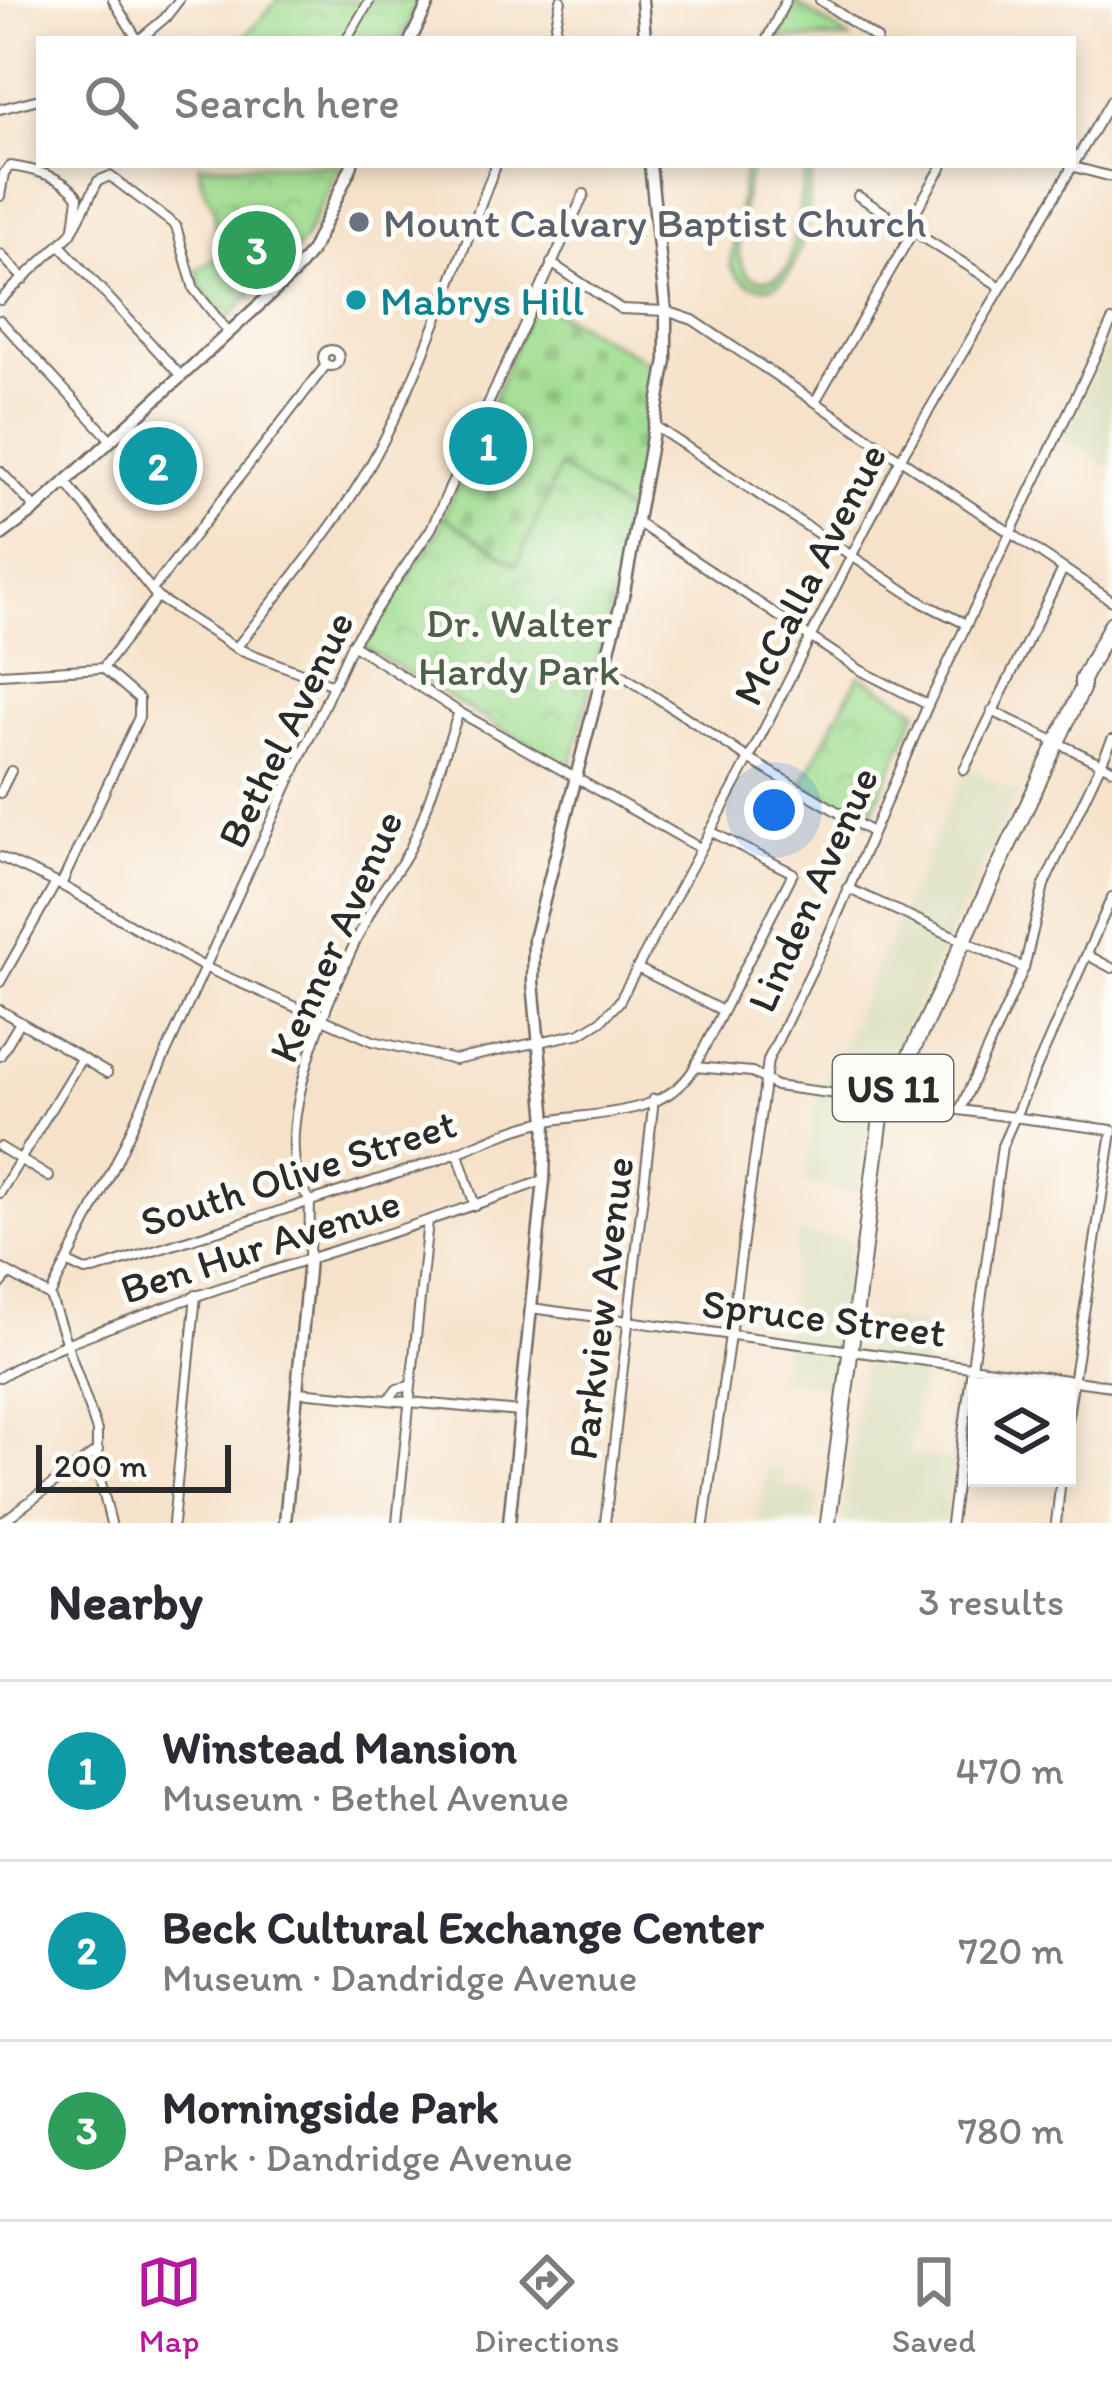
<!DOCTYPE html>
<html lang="en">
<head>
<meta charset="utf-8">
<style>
	body { margin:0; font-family:Itim,sans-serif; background:#f7f7f7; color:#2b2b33 }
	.controls { position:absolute; right:36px; bottom:36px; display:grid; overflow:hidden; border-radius:0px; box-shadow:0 6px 18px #0003 }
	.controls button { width:108px; height:108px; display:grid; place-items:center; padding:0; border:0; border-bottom:3px solid #e1e1e2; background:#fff; color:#2b2b33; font:60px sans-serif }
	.scale { position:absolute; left:36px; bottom:30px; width:195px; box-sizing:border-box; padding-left:12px; border:6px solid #2b2b2b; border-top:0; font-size:33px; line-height:42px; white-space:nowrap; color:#2b2b2b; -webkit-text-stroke:9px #fdfcf7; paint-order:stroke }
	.you { position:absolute; left:774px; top:810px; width:42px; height:42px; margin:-30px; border:9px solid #fff; border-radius:50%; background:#1a73e8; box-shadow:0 0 0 18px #1a73e833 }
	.badge { display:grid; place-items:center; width:78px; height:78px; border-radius:50%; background:#b5179e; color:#fff; font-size:39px; font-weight:700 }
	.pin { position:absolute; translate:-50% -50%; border:6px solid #fff; box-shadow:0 3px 12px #0006 }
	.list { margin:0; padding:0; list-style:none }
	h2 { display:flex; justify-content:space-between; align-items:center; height:156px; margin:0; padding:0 48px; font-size:51px }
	h2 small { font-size:39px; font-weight:400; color:#7c7c81 }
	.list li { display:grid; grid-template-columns:78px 1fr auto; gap:36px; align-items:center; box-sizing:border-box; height:180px; padding:0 48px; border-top:3px solid #e1e1e2 }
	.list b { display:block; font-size:45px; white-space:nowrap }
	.list p { margin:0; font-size:39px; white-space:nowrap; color:#7c7c81 }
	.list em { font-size:39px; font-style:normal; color:#7c7c81 }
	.icon { flex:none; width:66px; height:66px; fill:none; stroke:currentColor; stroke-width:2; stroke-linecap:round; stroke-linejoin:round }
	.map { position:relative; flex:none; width:1112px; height:1523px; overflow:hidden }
	.search { position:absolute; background:#fff; box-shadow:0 6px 18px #0003; left:36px; right:36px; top:36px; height:132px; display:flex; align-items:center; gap:30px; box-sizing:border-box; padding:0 42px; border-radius:0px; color:#7c7c81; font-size:45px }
	.sheet { height:696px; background:#fff }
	nav { display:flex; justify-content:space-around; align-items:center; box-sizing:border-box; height:168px; border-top:3px solid #e1e1e2; background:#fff; font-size:33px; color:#7c7c81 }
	nav a { display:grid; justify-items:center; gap:6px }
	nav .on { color:#b5179e }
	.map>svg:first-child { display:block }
	.built { fill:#dbdebd }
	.green { fill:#a0dd91; stroke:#66845e; stroke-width:3 }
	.cemetery { fill:url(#cemetery-stones); stroke:#66845e; stroke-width:3 }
	.park { fill:url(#park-crowns); stroke:#66845e; stroke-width:3 }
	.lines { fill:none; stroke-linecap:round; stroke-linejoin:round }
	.minor-casing { stroke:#726b63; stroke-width:12 }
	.tertiary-casing { stroke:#726b63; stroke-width:15 }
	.secondary-casing { stroke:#726b63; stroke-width:15 }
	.primary-casing { stroke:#726b63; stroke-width:18 }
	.minor { stroke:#fff; stroke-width:8 }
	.tertiary { stroke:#fff; stroke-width:10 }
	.secondary { stroke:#fff; stroke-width:10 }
	.primary { stroke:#fff; stroke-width:14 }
	.worship-dot { fill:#6b7280; stroke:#fdfcf7; stroke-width:4.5 }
	.culture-dot { fill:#0f9aa8; stroke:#fdfcf7; stroke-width:4.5 }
	.labels { text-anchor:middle; stroke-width:10; stroke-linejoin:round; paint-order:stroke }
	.shield { fill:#fdfcf7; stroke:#6a6a68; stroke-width:3 }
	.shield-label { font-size:39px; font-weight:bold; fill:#2b2b2b }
	.worship-label { font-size:42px; fill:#5b616d; stroke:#fdfcf7; text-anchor:start }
	.culture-label { font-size:42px; fill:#0d838f; stroke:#fdfcf7; text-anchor:start }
	.street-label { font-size:42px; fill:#2b2b2b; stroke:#fdfcf7 }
	.park-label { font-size:42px; fill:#4e604a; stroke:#fdfcf7 }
</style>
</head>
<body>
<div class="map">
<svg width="1112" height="1523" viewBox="0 0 1112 1523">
	<defs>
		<pattern id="cemetery-stones" width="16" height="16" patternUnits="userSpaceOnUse" patternTransform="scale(3)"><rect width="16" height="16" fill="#a0dd91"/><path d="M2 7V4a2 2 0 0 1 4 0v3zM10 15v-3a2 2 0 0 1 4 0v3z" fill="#8abe7d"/></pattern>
		<pattern id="park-crowns" width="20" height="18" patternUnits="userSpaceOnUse" patternTransform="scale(3)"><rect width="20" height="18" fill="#a0dd91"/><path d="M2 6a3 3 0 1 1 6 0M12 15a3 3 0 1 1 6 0" fill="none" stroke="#8abe7d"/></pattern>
	</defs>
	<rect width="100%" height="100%" fill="#fdfcf7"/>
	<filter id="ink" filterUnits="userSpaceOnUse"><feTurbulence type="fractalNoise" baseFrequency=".00833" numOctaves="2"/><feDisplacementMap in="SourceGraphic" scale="24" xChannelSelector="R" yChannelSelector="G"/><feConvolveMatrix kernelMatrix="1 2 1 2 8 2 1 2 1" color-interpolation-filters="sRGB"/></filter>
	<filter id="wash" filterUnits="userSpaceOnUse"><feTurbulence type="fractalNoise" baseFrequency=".004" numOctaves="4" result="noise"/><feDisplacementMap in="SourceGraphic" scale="48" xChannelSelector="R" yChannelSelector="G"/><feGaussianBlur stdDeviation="2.7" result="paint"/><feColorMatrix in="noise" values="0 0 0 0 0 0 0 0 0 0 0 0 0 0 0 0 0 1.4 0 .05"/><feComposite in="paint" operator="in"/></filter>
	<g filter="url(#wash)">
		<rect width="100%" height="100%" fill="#f6e2ca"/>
		<g class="built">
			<polygon points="1112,334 1112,467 1111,469 1062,438"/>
			<polygon points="966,767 1017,793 869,1107 858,1192 804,1185 818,1088 845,1039"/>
			<polygon points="797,1232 852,1240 832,1387 778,1380"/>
			<polygon points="869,1317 930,1324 909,1455 953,1459 944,1523 842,1523"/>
			<polygon points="766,1468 785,1471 784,1486 818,1495 814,1523 759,1523"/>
		</g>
		<path class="green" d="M745,165H751C747,192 722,268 756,279C770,283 781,276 789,266L807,165H813C808,197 807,291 762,287C748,286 738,278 731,266Z"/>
		<polygon class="cemetery" points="534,300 653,365 633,517 517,565 443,516 486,424 507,436 485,421"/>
		<g class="park">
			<polygon points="278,0 419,0 401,39 243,39"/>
			<polygon points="793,1 850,39 777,39"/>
			<polygon points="199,165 341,165 303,242 228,319 201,287 197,270 218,257 214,208 201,181"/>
			<polygon points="560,467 633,517 570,770 361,645 437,534 443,516 517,565"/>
			<polygon points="859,675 918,710 867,822 802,784"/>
		</g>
	</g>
	<g filter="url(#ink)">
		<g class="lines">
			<g class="minor-casing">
				<g id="minor">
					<polyline points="113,0 137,39"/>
					<polyline points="820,0 877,39"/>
					<polyline points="140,39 165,18 179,0"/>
					<polyline points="347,39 370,0"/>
					<polyline points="553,39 561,0"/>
					<polyline points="767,39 786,0"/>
					<polyline points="0,109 39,99"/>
					<polyline points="1070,166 1112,177"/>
					<path d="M0,196L4,173L10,166C32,169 65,177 78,197L74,228"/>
					<polyline points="858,196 1001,287"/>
					<polyline points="60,245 180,375"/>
					<polyline points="0,254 24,279"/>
					<polyline points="551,263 621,309 666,311 693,320 1112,601"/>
					<polyline points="0,300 71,234 98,181 110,176 176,226 194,289 229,333"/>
					<polyline points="0,320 110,439"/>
					<circle cx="331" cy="358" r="8"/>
					<polyline points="816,400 908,240 913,230 910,221 943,165"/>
					<polyline points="655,426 923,603 966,624"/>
					<polyline points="0,471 36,509"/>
					<polyline points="65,481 157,597 236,648 333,685"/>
					<polyline points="638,523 860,670 928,705"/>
					<polyline points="152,590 326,365"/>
					<polyline points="352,644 459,712 700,848"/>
					<path d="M236,648C283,588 335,529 372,462C424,369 456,264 496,165"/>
					<polyline points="606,664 749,759 870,831"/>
					<polyline points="0,674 103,668 157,597"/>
					<polyline points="992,711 1112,769"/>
					<polyline points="964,770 1063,569"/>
					<polyline points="0,793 11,771"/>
					<polyline points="0,857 61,885 204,967 373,1041 455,1060 581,1033 602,1020 619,1002 749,759 901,458 1112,99"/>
					<polyline points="61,885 139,717 139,699 103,668"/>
					<polyline points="847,888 1024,968"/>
					<polyline points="1087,955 1112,968"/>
					<polyline points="637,968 721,1010"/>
					<polyline points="0,982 56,883"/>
					<polyline points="0,1010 107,1073"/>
					<polyline points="0,1056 19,1024"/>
					<polyline points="695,1067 752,1072 776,1086 1112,1130"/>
					<polyline points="960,1110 1024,968 1044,885 1112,740"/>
					<polyline points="0,1147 49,1177"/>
					<polyline points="458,1154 475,1206"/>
					<polyline points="0,1193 81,1059"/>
					<path d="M309,1259L310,1200C259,1138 342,966 374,905C385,883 404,865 413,842C431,801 443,755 459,712"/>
					<path d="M68,1263L85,1271L97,1269C207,1233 319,1199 430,1163C467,1151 503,1130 542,1122C590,1112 663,1118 693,1070L793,873L710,831"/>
					<polyline points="0,1268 50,1296"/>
					<polyline points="0,1285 9,1274"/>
					<polyline points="50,1296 115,1165 352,644 431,529 584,194"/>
					<polyline points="50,1296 97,1431 97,1467 111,1523"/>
					<polyline points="531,1308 1112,1386"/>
					<path d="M0,1377C46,1348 100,1331 152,1312C281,1264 415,1229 544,1180"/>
					<polyline points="298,1392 520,1412"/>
					<polyline points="388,1400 397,1389 410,1386"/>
					<polyline points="1067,1422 1112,1132"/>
					<polyline points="1,1523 98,1450"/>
					<polyline points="173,1523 196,1295"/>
					<polyline points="397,1523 428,1221"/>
					<polyline points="605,1523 654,1099"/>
					<polyline points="704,1523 768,1060 826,941 928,705 1112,321"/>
					<polyline points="951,1523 1002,1146 1112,897"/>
					<polyline points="1056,1523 1061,1478"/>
				</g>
			</g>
			<g class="tertiary-casing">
				<g id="tertiary">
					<polyline points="411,39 430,0"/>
					<polyline points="0,536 36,509 293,274 311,252 352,165"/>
					<polyline points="285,1523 309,1259"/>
				</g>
			</g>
			<g class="secondary-casing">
				<g id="secondary">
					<polyline points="642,0 645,39"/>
					<polyline points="509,1523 544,1180 546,1121 533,982 534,939 624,592 666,360 666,311 650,165"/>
				</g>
			</g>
			<g class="primary-casing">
				<polyline id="primary" points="828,1523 881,1117 1082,689 1082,680 1112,623"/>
			</g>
			<use href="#minor" class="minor"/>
			<use href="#tertiary" class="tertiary"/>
			<use href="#secondary" class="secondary"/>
			<use href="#primary" class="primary"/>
		</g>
	</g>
	<circle class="worship-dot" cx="359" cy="222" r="12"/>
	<circle class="culture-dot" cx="356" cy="300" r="12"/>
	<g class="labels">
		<rect class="shield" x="833" y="1055" width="120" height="66" rx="9"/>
		<g class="shield-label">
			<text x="893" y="1102">US 11</text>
		</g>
		<g class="worship-label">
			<text x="383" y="237">Mount Calvary Baptist Church</text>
		</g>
		<g class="culture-label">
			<text x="380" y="315">Mabrys Hill</text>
		</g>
		<g class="street-label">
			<text transform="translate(809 574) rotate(-63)" y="15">McCalla Avenue</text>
			<text transform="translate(285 729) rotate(-64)" y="15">Bethel Avenue</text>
			<text transform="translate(812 889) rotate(-66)" y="15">Linden Avenue</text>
			<text transform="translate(335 936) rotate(-66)" y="15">Kenner Avenue</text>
			<text transform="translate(298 1172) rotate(-18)" y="15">South Olive Street</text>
			<text transform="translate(260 1245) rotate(-18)" y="15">Ben Hur Avenue</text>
			<text transform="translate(600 1308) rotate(-83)" y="15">Parkview Avenue</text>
			<text transform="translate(824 1317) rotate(7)" y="15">Spruce Street</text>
		</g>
		<g class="park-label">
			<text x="519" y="637">Dr. Walter<tspan x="519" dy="48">Hardy Park</tspan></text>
		</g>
	</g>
</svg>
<div class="controls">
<button><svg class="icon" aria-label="layers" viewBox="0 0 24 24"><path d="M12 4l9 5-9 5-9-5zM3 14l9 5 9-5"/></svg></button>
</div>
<div class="scale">200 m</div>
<div class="you"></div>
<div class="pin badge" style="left:488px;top:446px;background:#0f9aa8">1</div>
<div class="pin badge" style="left:158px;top:466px;background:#0f9aa8">2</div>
<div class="pin badge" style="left:257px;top:250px;background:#2e9e5b">3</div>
<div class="search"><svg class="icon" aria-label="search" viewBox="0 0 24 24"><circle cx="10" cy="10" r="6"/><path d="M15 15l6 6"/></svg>Search here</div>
</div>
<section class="sheet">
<h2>Nearby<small>3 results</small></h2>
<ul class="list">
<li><span class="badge" style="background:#0f9aa8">1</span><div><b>Winstead Mansion</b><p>Museum · Bethel Avenue</p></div><em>470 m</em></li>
<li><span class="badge" style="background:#0f9aa8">2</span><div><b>Beck Cultural Exchange Center</b><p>Museum · Dandridge Avenue</p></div><em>720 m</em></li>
<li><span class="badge" style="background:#2e9e5b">3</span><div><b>Morningside Park</b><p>Park · Dandridge Avenue</p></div><em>780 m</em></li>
</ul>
</section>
<nav>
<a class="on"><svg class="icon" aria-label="map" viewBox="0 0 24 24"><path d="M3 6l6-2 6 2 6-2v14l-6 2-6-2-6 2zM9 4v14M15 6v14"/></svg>Map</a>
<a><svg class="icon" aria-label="directions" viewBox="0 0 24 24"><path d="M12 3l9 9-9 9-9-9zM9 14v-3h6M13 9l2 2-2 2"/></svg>Directions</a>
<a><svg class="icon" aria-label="saved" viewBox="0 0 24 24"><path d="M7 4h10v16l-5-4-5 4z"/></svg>Saved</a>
</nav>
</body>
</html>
